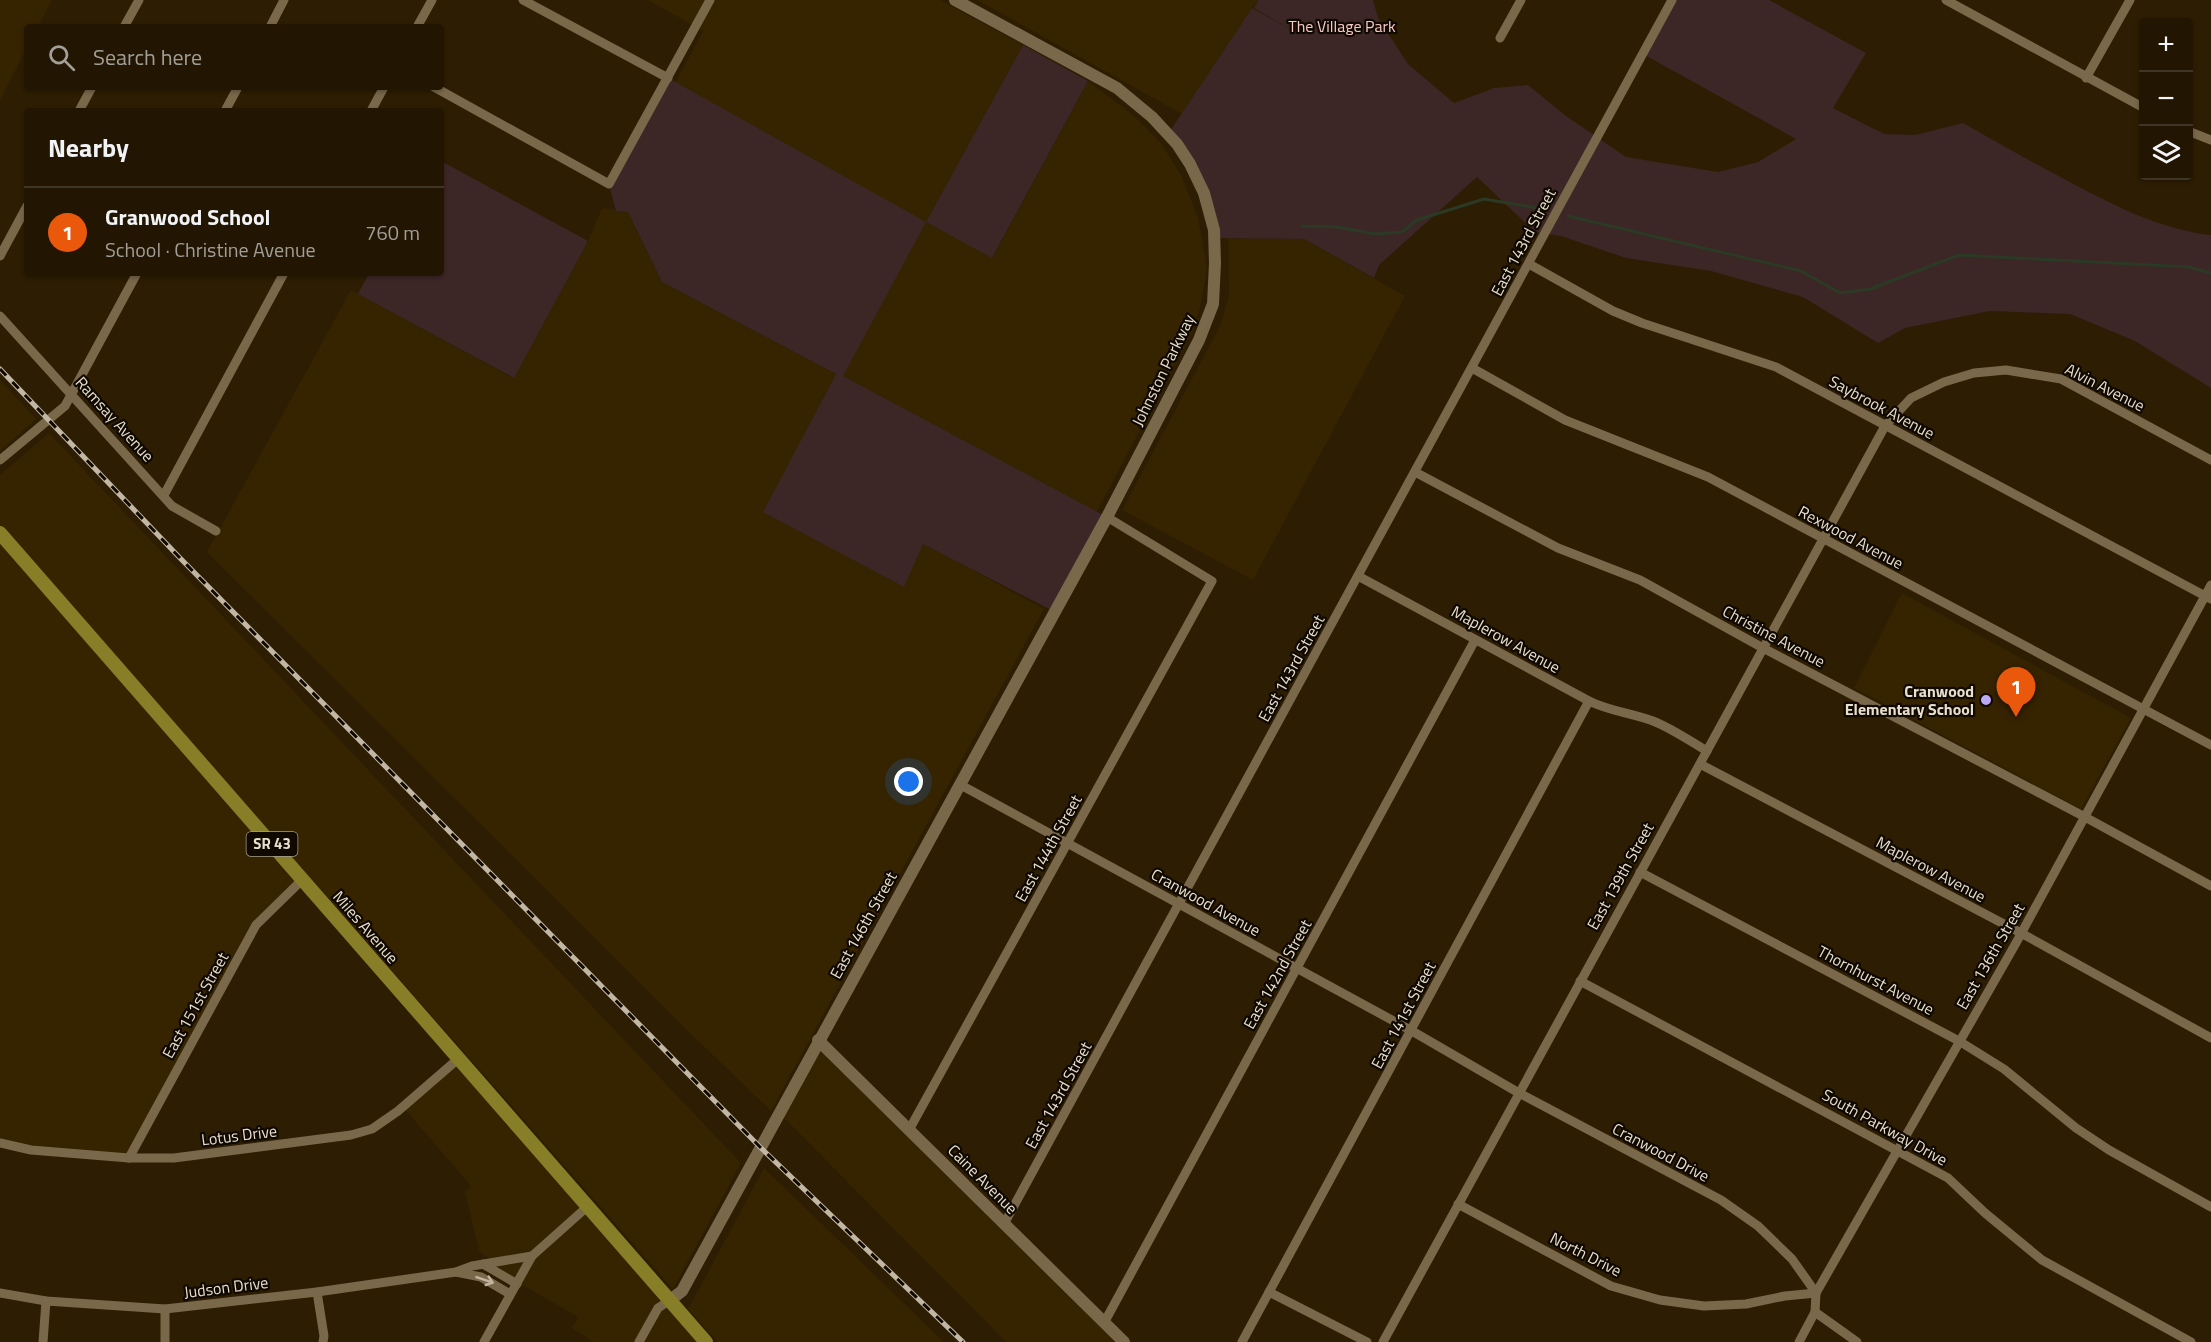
<!DOCTYPE html>
<html lang="en">
<head>
<meta charset="utf-8">
<style>
	body { margin:0; font-family:"Titillium Web",sans-serif; background:#2e2311; color:#f1f3f6 }
	.controls { position:absolute; right:18px; top:18px; display:grid; overflow:hidden; border-radius:6px; box-shadow:0 2px 4px #0004 }
	.controls button { width:54px; height:54px; display:grid; place-items:center; padding:0; border:0; border-bottom:2px solid #3f3524; background:#221602; color:#f1f3f6; font:30px sans-serif }
	.you { position:absolute; left:909px; top:782px; width:21px; height:21px; margin:-15px; border:4px solid #fff; border-radius:50%; background:#1a73e8; box-shadow:0 0 0 9px #1a73e833 }
	.badge { display:grid; place-items:center; width:39px; height:39px; border-radius:50%; background:#ea580c; color:#fff; font-size:20px; font-weight:700 }
	.pin { position:absolute; translate:-50% -50px; filter:drop-shadow(0 2px 3px #0008) }
	.pin::after { content:''; position:absolute; top:32px; width:21px; height:18px; background:inherit; clip-path:polygon(0 0,100% 0,50% 100%) }
	.list { margin:0; padding:0; list-style:none }
	h2 { display:flex; justify-content:space-between; align-items:center; height:78px; margin:0; padding:0 24px; font-size:26px }
	h2 small { font-size:20px; font-weight:400; color:#a29f99 }
	.list li { display:grid; grid-template-columns:39px 1fr auto; gap:18px; align-items:center; box-sizing:border-box; height:90px; padding:0 24px; border-top:2px solid #3f3524 }
	.list b { display:block; font-size:22px; white-space:nowrap }
	.list p { margin:0; font-size:20px; white-space:nowrap; color:#a29f99 }
	.list em { font-size:20px; font-style:normal; color:#a29f99 }
	.icon { flex:none; width:33px; height:33px; fill:none; stroke:currentColor; stroke-width:2; stroke-linecap:round; stroke-linejoin:round }
	.map { position:relative; flex:none; width:2211px; height:1342px; overflow:hidden }
	.search { position:absolute; background:#221602; box-shadow:0 2px 4px #0004; left:24px; top:24px; width:420px; height:66px; display:flex; align-items:center; gap:15px; box-sizing:border-box; padding:0 21px; border-radius:6px; color:#a29f99; font-size:22px }
	.panel { position:absolute; background:#221602; box-shadow:0 2px 4px #0004; left:24px; top:108px; width:420px; height:168px; border-radius:6px }
	.map>svg:first-child { display:block }
	.built { fill:#362300 }
	.green { fill:#3d2626 }
	.lines { fill:none; stroke-linecap:round; stroke-linejoin:round }
	.stream { stroke:#2b3a25; stroke-width:3 }
	.street { stroke:#7a684b; stroke-width:9 }
	.secondary { stroke:#7a684b; stroke-width:12 }
	.primary { stroke:#877e27; stroke-width:14 }
	.rail-casing { stroke:#c2b7a4; stroke-width:5 }
	.rail { stroke:#0f0902; stroke-width:3; stroke-dasharray:9; stroke-linecap:butt }
	.oneway { stroke:#c2b5a0 }
	.poi-dot { fill:#bbaaf6; stroke:#0f0902; stroke-width:2 }
	.labels { text-anchor:middle; stroke-width:4.5; stroke-linejoin:round; paint-order:stroke }
	.shield { fill:#0f0902; stroke:#a79e91; stroke-width:1.5 }
	.shield-label { font-size:15px; font-weight:bold; fill:#e8dece }
	.park-label { font-size:16px; fill:#fac7c5; stroke:#0f0902 }
	.street-label { font-size:16px; fill:#e8dece; stroke:#0f0902 }
	.poi-label { font-size:16px; font-weight:bold; fill:#e8dece; stroke:#0f0902; text-anchor:end }
</style>
</head>
<body>
<div class="map">
<svg width="2211" height="1342" viewBox="0 0 2211 1342">
	<rect width="100%" height="100%" fill="#2d1d02"/>
	<g class="built">
		<polygon points="0,0 52,0 38,27 27,27 27,48 0,100"/>
		<polygon points="648,0 940,0 1023,45 926,222 993,257 1088,81 1133,115 1161,143 1181,175 1198,217 1207,269 1200,308 1192,333 1096,513 843,376 675,83 703,31"/>
		<polygon points="977,0 1258,0 1182,114"/>
		<polygon points="602,208 628,212 662,282 836,374 764,512 904,586 923,543 1044,609 771,1111 693,1036 207,552 351,290 513,378 588,241"/>
		<polygon points="1228,239 1304,239 1405,296 1253,580 1122,510 1220,326 1229,296"/>
		<polygon points="0,380 36,419 0,451"/>
		<polygon points="49,433 741,1163 673,1289 0,526 0,475"/>
		<polygon points="0,534 303,879 256,925 129,1158 0,1143"/>
		<polygon points="1902,593 2131,718 2081,809 1854,688"/>
		<polygon points="818,1040 1118,1336 1111,1342 1006,1342 779,1113"/>
		<polygon points="458,1059 706,1342 594,1342 572,1328 578,1317 522,1285 479,1251 465,1192 471,1186 403,1107"/>
		<polygon points="764,1168 944,1342 718,1342 688,1309"/>
	</g>
	<g class="green">
		<path d="M1258,0H1373L1378,18L1408,64L1454,103L1494,88L1528,85L1566,116L1626,157L1718,172L1758,162L1796,139L1643,54L1672,0H1769L1866,53L1833,108L1884,134L1915,135L1963,123C2003,146 2044,169 2085,190C2126,211 2165,230 2211,235V388L2135,341L2070,314L1990,311L1905,328L1878,343L1803,297L1711,271L1626,258L1561,236L1535,232L1477,177L1379,265L1374,278L1304,239L1214,238L1204,193L1168,134L1252,8L1297,33L1254,8Z"/>
		<polygon points="1023,45 1088,81 992,258 926,222 843,376 1107,517 1055,612 923,544 904,587 763,512 836,374 662,282 628,212 616,211 609,184 668,78 926,222"/>
		<polygon points="441,161 588,241 514,378 358,294 369,273 441,273"/>
	</g>
	<g class="lines">
		<g class="stream">
			<polyline points="1568,216 1801,271 1840,293 1870,289 1959,255 2189,267 2211,273"/>
			<polyline points="1302,226 1338,227 1375,234 1402,232 1417,220 1484,199 1538,208"/>
		</g>
		<g class="street">
			<polyline points="523,0 668,78"/>
			<polyline points="1946,0 2144,108"/>
			<polyline points="124,27 139,0"/>
			<polyline points="270,27 284,0"/>
			<polyline points="417,27 432,0"/>
			<polyline points="1500,38 1521,0"/>
			<polyline points="2086,78 2130,0"/>
			<polyline points="434,87 609,184 710,0"/>
			<polyline points="79,111 92,87"/>
			<polyline points="225,111 238,87"/>
			<polyline points="371,111 384,87"/>
			<polyline points="2188,131 2211,140"/>
			<polyline points="0,256 27,206"/>
			<polyline points="1529,264 1613,311 1642,323 1776,367 2211,599"/>
			<polyline points="0,316 172,506 216,531"/>
			<polyline points="1472,368 1565,420 1708,477 2211,745"/>
			<polyline points="0,460 65,406 137,273"/>
			<polyline points="1415,472 1558,548 1640,580 1763,648 2085,817 2211,886"/>
			<polyline points="164,495 284,273"/>
			<path d="M1358,576L1589,701C1609,711 1631,713 1653,721C1671,728 1690,741 1707,751"/>
			<polyline points="1700,764 2021,933 2211,1038"/>
			<polyline points="959,784 1412,1031 1519,1093 1721,1200 1758,1226 1792,1259 1816,1293"/>
			<polyline points="1640,872 1959,1041 2004,1069 2076,1128 2109,1150 2211,1207"/>
			<polyline points="1580,981 1948,1178 1985,1213 2042,1260 2191,1342"/>
			<polyline points="909,1130 1212,581 1107,517"/>
			<polyline points="0,1143 31,1150 129,1158 174,1158 351,1135 372,1129 398,1111 458,1059"/>
			<polyline points="129,1158 256,925 303,879"/>
			<polyline points="1458,1204 1611,1286 1660,1300 1704,1306 1746,1304 1785,1296 1816,1293"/>
			<polyline points="1004,1224 1672,0"/>
			<polyline points="483,1264 517,1284"/>
			<polyline points="456,1272 481,1277 510,1294"/>
			<polyline points="317,1292 324,1336 323,1342"/>
			<polyline points="1269,1292 1367,1342"/>
			<polyline points="0,1293 46,1301 165,1309 317,1292 456,1272 472,1266 532,1256"/>
			<polyline points="165,1309 165,1342"/>
			<polyline points="1815,1312 1857,1342"/>
			<polyline points="1104,1323 1475,640"/>
			<polyline points="43,1342 46,1301"/>
			<polyline points="484,1342 532,1256 587,1207"/>
			<polyline points="639,1342 658,1308 669,1301"/>
			<polyline points="1242,1342 1589,701"/>
			<polyline points="1383,1342 1885,426 1911,398 1944,382 1974,373 2006,370 2061,379 2211,460"/>
			<polyline points="1799,1342 1815,1312 1816,1293 2016,943 2211,585"/>
		</g>
		<g class="secondary">
			<polyline points="818,1040 1124,1342"/>
			<polyline points="669,1301 682,1291 1107,517 1199,340 1213,304 1215,263 1214,230 1204,193 1190,164 1177,144 1152,117 1117,88 955,0"/>
		</g>
		<polyline class="primary" points="0,533 706,1342"/>
		<g class="rail-casing">
			<polyline id="rail" points="0,369 180,558 760,1147 963,1342"/>
		</g>
		<use href="#rail" class="rail"/>
	</g>
	<defs><path id="oneway-shaft" d="M-6 0H5M1.5-3L5.5 0L1.5 3" fill="none" stroke-width="1.6" stroke-linecap="round" stroke-linejoin="round" transform="scale(1.5)"/></defs>
	<use class="oneway" href="#oneway-shaft" transform="translate(485 1280) rotate(19)"/>
	<circle class="poi-dot" cx="1986" cy="700" r="6"/>
	<g class="labels">
		<rect class="shield" x="246.5" y="832" width="51" height="24" rx="4.5"/>
		<g class="shield-label">
			<text x="272" y="849">SR 43</text>
		</g>
		<g class="park-label">
			<text x="1342" y="32">The Village Park</text>
		</g>
		<g class="street-label">
			<text transform="translate(1523 242) rotate(-62)" y="6">East 143rd Street</text>
			<text transform="translate(1163 370) rotate(-64)" y="6">Johnston Parkway</text>
			<text transform="translate(2105 387) rotate(27)" y="6">Alvin Avenue</text>
			<text transform="translate(1882 407) rotate(28)" y="6">Saybrook Avenue</text>
			<text transform="translate(115 419) rotate(48)" y="6">Ramsay Avenue</text>
			<text transform="translate(1851 537) rotate(28)" y="6">Rexwood Avenue</text>
			<text transform="translate(1774 636) rotate(28)" y="6">Christine Avenue</text>
			<text transform="translate(1506 639) rotate(29)" y="6">Maplerow Avenue</text>
			<text transform="translate(1291 668) rotate(-61)" y="6">East 143rd Street</text>
			<text transform="translate(1048 848) rotate(-61)" y="6">East 144th Street</text>
			<text transform="translate(1931 869) rotate(28)" y="6">Maplerow Avenue</text>
			<text transform="translate(1620 876) rotate(-61)" y="6">East 139th Street</text>
			<text transform="translate(1206 902) rotate(29)" y="6">Cranwood Avenue</text>
			<text transform="translate(863 925) rotate(-61)" y="6">East 146th Street</text>
			<text transform="translate(366 927) rotate(49)" y="6">Miles Avenue</text>
			<text transform="translate(1990 956) rotate(-60)" y="6">East 136th Street</text>
			<text transform="translate(1277 974) rotate(-61)" y="6">East 142nd Street</text>
			<text transform="translate(1876 980) rotate(28)" y="6">Thornhurst Avenue</text>
			<text transform="translate(195 1005) rotate(-61)" y="6">East 151st Street</text>
			<text transform="translate(1403 1015) rotate(-62)" y="6">East 141st Street</text>
			<text transform="translate(1058 1095) rotate(-61)" y="6">East 143rd Street</text>
			<text transform="translate(1885 1127) rotate(29)" y="6">South Parkway Drive</text>
			<text transform="translate(239 1135) rotate(-7)" y="6">Lotus Drive</text>
			<text transform="translate(1661 1152) rotate(28)" y="6">Cranwood Drive</text>
			<text transform="translate(983 1179) rotate(45)" y="6">Caine Avenue</text>
			<text transform="translate(1586 1254) rotate(27)" y="6">North Drive</text>
			<text transform="translate(226 1287) rotate(-7)" y="6">Judson Drive</text>
		</g>
		<g class="poi-label">
			<text x="1974" y="697">Cranwood<tspan x="1974" dy="18">Elementary School</tspan></text>
		</g>
	</g>
</svg>
<div class="controls">
<button>+</button>
<button>−</button>
<button><svg class="icon" aria-label="layers" viewBox="0 0 24 24"><path d="M12 4l9 5-9 5-9-5zM3 14l9 5 9-5"/></svg></button>
</div>
<div class="you"></div>
<div class="pin badge" style="left:2016px;top:717px">1</div>
<div class="search"><svg class="icon" aria-label="search" viewBox="0 0 24 24"><circle cx="10" cy="10" r="6"/><path d="M15 15l6 6"/></svg>Search here</div>
<section class="panel">
<h2>Nearby<small></small></h2>
<ul class="list">
<li><span class="badge">1</span><div><b>Granwood School</b><p>School · Christine Avenue</p></div><em>760 m</em></li>
</ul>
</section>
</div>
</body>
</html>
